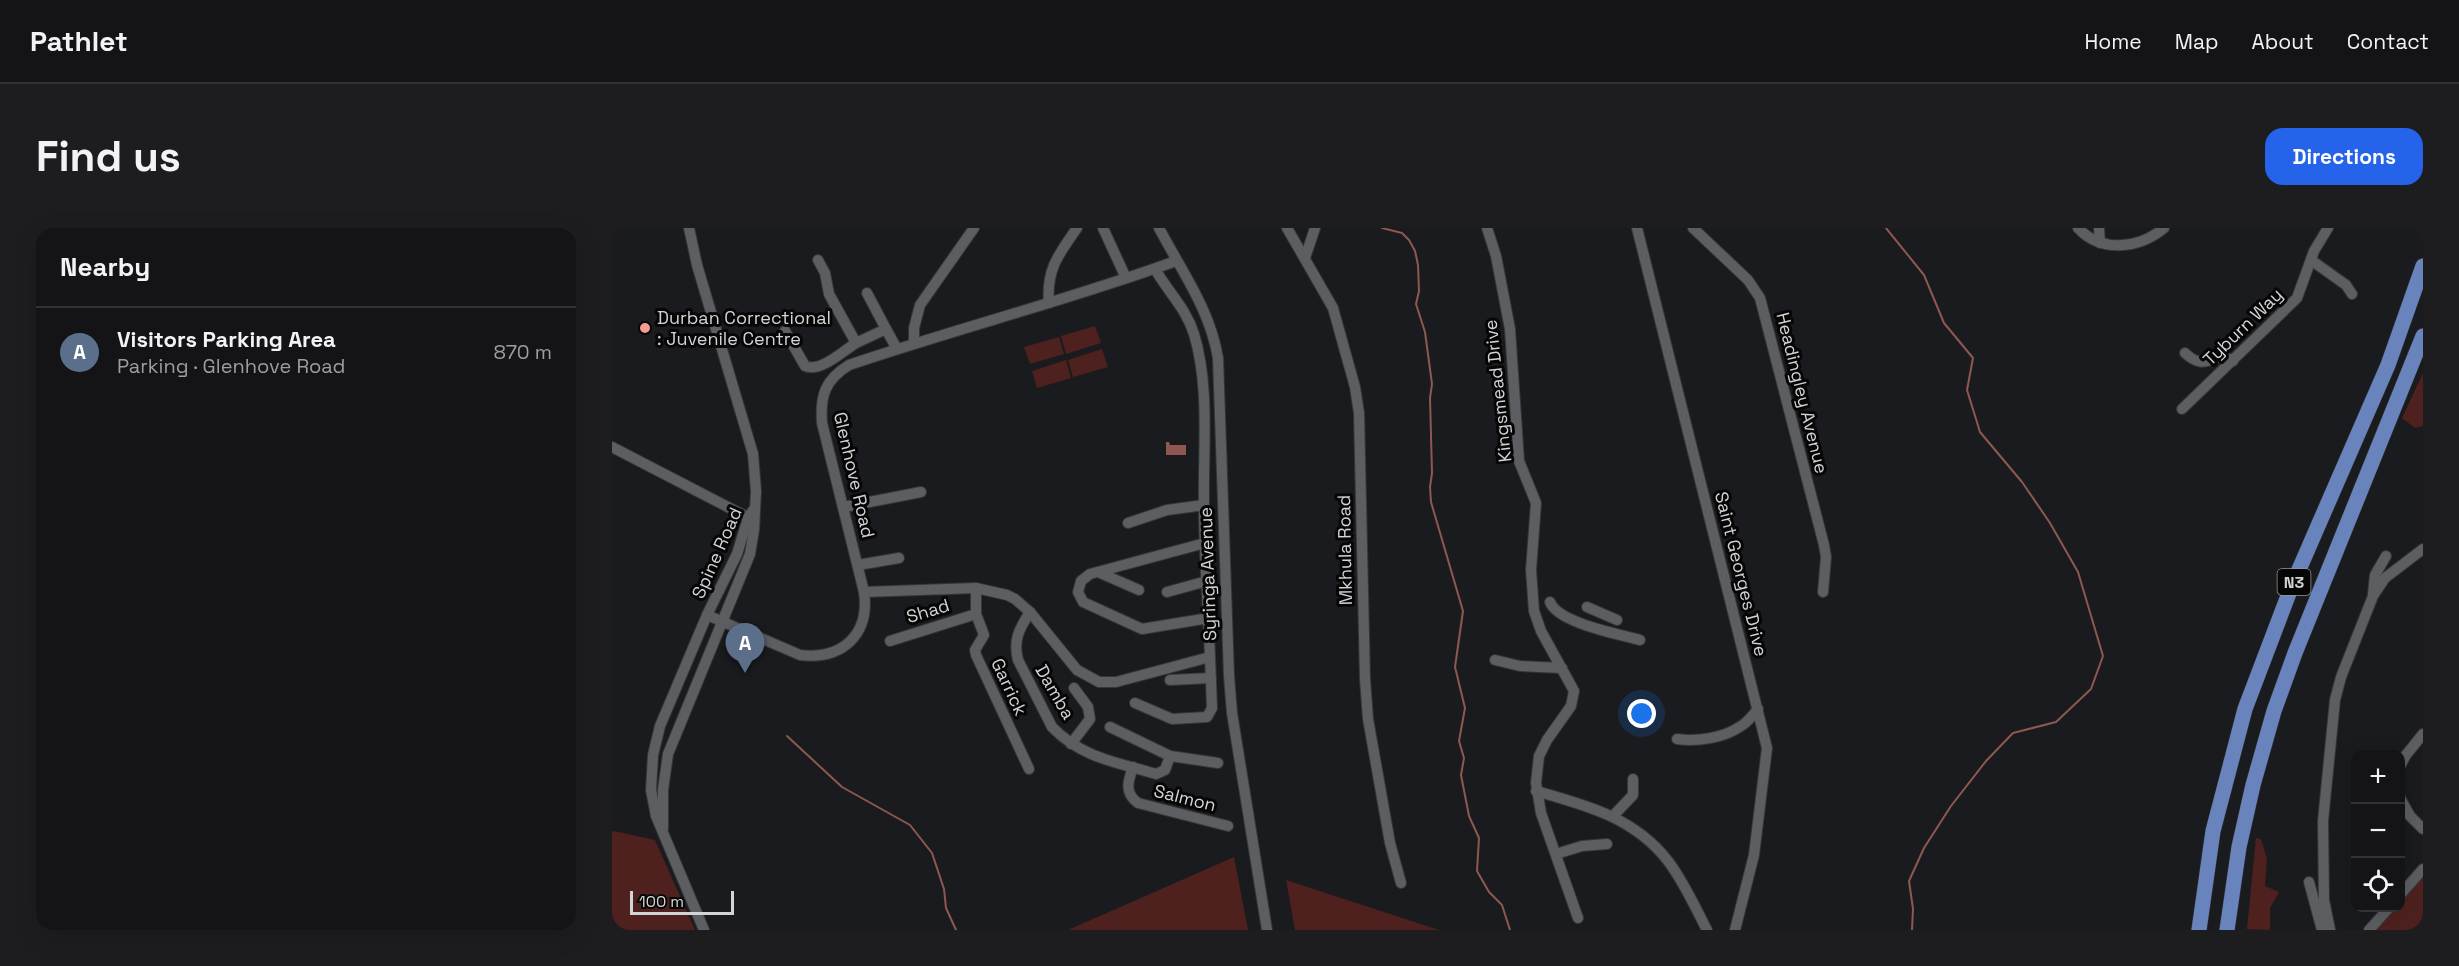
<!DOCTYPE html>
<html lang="en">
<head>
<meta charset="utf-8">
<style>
	body { margin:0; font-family:"Space Grotesk",sans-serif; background:#1d1d1f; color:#f1f3f6 }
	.controls { position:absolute; right:18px; bottom:18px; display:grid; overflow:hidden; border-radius:12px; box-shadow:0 6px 24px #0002 }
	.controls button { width:54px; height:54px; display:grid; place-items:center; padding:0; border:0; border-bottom:2px solid #333335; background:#141416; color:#f1f3f6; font:30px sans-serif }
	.scale { position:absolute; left:18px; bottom:15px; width:104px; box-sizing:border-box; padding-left:6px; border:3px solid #d3d4d6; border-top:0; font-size:16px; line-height:21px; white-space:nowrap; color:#d3d4d6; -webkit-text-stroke:4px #060607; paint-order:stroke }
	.you { position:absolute; left:1030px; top:486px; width:21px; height:21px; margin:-15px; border:4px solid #fff; border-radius:50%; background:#1a73e8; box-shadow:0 0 0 9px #1a73e833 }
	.badge { display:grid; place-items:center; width:39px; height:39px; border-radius:50%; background:#2563eb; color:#fff; font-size:20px; font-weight:700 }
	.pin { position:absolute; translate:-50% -50px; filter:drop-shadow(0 2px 3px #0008) }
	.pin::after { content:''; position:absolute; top:32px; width:21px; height:18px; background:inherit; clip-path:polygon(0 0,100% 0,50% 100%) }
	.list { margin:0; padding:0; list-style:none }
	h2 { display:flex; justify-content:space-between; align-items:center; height:78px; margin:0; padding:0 24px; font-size:26px }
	h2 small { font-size:20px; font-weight:400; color:#9d9ea1 }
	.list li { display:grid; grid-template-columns:39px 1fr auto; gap:18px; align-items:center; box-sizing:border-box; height:90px; padding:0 24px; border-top:2px solid #333335 }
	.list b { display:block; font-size:22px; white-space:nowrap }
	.list p { margin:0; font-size:20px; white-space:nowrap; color:#9d9ea1 }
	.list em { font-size:20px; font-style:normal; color:#9d9ea1 }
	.icon { flex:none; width:33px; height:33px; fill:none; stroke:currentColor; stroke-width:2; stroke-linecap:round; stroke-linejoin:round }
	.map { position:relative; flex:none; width:1811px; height:702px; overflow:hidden; border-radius:18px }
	header { display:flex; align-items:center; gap:36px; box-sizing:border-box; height:84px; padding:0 30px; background:#141416; border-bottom:2px solid #333335 }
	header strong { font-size:28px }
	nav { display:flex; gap:33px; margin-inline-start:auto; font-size:21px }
	.intro { display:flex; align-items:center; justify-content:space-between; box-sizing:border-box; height:144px; padding:0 36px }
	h1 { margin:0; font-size:42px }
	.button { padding:15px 27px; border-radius:18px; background:#2563eb; color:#fff; font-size:21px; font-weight:700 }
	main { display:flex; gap:36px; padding:0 36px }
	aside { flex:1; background:#141416; border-radius:18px; box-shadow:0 6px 24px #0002 }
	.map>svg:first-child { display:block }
	.green { fill:#4e211e }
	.water { fill:#8f5751 }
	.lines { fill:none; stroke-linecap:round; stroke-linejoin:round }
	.stream { stroke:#8f5751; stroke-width:2 }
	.minor-casing { stroke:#363739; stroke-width:12 }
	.highway-casing { stroke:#363739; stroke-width:16 }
	.minor { stroke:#5c5e61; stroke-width:10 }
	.highway { stroke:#6984bc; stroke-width:15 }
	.poi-dot { fill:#f59c93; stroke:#060607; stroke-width:2 }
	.labels { text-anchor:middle; stroke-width:6; stroke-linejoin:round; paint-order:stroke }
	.shield { fill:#060607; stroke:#969698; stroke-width:1.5 }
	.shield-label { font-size:16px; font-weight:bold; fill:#d3d4d6 }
	.poi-label { font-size:18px; fill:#d3d4d6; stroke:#060607; text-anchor:start }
	.street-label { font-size:18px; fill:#d3d4d6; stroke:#060607 }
</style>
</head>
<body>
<header>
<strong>Pathlet</strong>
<nav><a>Home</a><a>Map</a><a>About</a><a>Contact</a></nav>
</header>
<div class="intro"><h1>Find us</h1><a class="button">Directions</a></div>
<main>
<aside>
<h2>Nearby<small></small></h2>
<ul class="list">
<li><span class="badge" style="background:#5c6f8a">A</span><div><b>Visitors Parking Area</b><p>Parking · Glenhove Road</p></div><em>870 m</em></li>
</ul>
</aside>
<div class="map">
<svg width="1811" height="702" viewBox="0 0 1811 702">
	<rect width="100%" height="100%" fill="#1a1b1e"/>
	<g class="green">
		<polygon points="483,98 489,115 454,126 449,108"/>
		<polygon points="447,109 452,126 418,136 412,119"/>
		<polygon points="490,121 496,139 461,149 456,132"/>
		<polygon points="454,132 459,150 425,160 420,143"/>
		<polygon points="1811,145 1811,198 1803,200 1790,190"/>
		<polygon points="2,603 43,612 83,702 0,702 0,604"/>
		<polygon points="1644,610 1649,611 1655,631 1653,658 1667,664 1658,680 1658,702 1635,701"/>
		<polygon points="622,629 636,702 456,702"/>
		<polygon points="1811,644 1811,702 1760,702 1780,680 1788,680 1789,669"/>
		<polygon points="674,652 827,702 683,702"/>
	</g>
	<polygon class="water" points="554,214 557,214 558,217 574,217 574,227 554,227"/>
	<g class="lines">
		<g class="stream">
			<polyline points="770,0 790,5 797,12 803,23 806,37 807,63 804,76 813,104 820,156 818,170 820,245 818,259 819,274 851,383 843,439 853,480 847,513 852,530 849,547 857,588 867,610 865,643 877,664 890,677 898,702"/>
			<polyline points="1274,0 1312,47 1332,95 1361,130 1355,162 1368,204 1410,254 1438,295 1466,344 1491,428 1479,461 1444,494 1401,505 1374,533 1339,578 1312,620 1297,653 1301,681 1300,702"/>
			<polyline points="175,508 230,559 298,597 320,625 332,661 334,680 344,702"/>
		</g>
		<g class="minor-casing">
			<g id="minor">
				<polyline points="491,0 514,50"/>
				<path d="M547,0C569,42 598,81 606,130L617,448L620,485L655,702"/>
				<polyline points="675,0 721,80 743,159 747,185 753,451 756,491 778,615 789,655"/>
				<polyline points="875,0 884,28 898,101 907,233 924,275 919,342 922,383 929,403 962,463 959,478 935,512 927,528 924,555 929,585 966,690"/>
				<polyline points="1025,0 1155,520 1142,627 1123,702"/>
				<polyline points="1081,0 1136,52 1148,70 1212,317 1214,329 1211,364"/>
				<path d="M1466,0C1489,25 1527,21 1552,0"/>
				<polyline points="1487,0 1488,15"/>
				<polyline points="693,30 703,0"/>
				<polyline points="206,32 213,45 217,66 244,115 274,101 285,121"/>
				<polyline points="1699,32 1734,57 1740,66"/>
				<path d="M543,41C556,64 574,80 582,106C598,159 591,220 592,274C592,326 596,377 598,429"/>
				<polyline points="255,65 274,101"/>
				<path d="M437,75C434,41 447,26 465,0"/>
				<path d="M173,103L193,138C208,145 231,123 244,115"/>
				<polyline points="302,114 302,100 308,77 362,0"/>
				<path d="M1573,125C1595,146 1600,121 1621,133"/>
				<polyline points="1570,181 1685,70 1702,23 1716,0"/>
				<polyline points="0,219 141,292"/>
				<polyline points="232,279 309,264"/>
				<polyline points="516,295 555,282 592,277"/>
				<polyline points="593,315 478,346 469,353 466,364 471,374 530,401 597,390"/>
				<polyline points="246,337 287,330"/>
				<polyline points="486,344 527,362"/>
				<polyline points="364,360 364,386 372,407 363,422 364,427 417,541"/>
				<polyline points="252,364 364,360 395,367 403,371 418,384 465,442 487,454 504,454 598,429 600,480 595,489 560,491 523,475"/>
				<polyline points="555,364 595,353"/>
				<polyline points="1761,366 1763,347 1774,328"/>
				<path d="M938,374C946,395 1007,406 1028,412"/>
				<polyline points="975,379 1005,392"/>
				<path d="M418,384C407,401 401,412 406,432L440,499C470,530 504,534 544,546L553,542L558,528L498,499"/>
				<path d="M95,387L188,427C231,432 258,406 252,364L210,195C208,167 213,152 237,137C346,100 457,72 564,33"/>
				<polyline points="278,413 364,386"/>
				<polyline points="883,432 908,438 950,440"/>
				<polyline points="558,452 599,450"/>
				<path d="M1065,511C1085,514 1112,510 1129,498C1136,494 1141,487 1146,481"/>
				<polyline points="459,516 478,491 476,479 462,460"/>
				<polyline points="558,528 606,535"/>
				<polyline points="1788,538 1794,527 1811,506"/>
				<path d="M521,539C516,553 512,565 526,575L616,598"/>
				<path d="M924,563C974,577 1023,590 1056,633C1072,654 1083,679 1095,702"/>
				<polyline points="1788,570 1798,588 1811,601"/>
				<polyline points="1001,588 1021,567 1021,551"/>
				<polyline points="51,600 51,562 56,526 138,326 142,302 144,263 141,226 85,37 77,0"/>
				<polyline points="944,626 970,618 995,616"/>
				<polyline points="1697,654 1710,702"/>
				<polyline points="1788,667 1811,641"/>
				<polyline points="92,702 44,588 39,562 41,527 48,498 95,387 125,326 136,290 142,281"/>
				<polyline points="1718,702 1712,672 1711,593 1723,472 1729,449 1761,368 1773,350 1811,321"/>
				<polyline points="1757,702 1777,680"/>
			</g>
		</g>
		<g class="highway-casing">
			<g id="highway">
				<polyline points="1587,702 1601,603 1633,481 1679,360 1776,137 1811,38"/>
				<polyline points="1615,702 1627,619 1641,557 1662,483 1683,425 1811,108"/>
			</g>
		</g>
		<use href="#minor" class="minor"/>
		<use href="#highway" class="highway"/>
	</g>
	<circle class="poi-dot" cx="33" cy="100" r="6"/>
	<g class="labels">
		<rect class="shield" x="1665.5" y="341" width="33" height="26" rx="4.5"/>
		<g class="shield-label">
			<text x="1682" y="360">N3</text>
		</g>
		<g class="poi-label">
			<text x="45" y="96">Durban Correctional<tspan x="45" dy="21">: Juvenile Centre</tspan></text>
		</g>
		<g class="street-label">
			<text transform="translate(1631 99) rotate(-44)" y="6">Tyburn Way</text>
			<text transform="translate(886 163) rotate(-96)" y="6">Kingsmead Drive</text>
			<text transform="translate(1190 165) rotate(76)" y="6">Headingley Avenue</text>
			<text transform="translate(242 247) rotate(77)" y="6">Glenhove Road</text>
			<text transform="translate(733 322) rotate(-91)" y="6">Mkhula Road</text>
			<text transform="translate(105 325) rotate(-66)" y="6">Spine Road</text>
			<text transform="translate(596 346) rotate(-92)" y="6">Syringa Avenue</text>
			<text transform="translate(1129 346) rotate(76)" y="6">Saint Georges Drive</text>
			<text transform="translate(316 383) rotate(-17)" y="6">Shad</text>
			<text transform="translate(397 459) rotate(65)" y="6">Garrick</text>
			<text transform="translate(443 464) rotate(60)" y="6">Damba</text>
			<text transform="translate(573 570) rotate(14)" y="6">Salmon</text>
		</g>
	</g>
</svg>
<div class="controls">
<button>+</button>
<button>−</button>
<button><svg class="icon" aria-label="locate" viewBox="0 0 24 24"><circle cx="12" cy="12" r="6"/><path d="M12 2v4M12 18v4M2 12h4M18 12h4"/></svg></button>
</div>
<div class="scale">100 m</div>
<div class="you"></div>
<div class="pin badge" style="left:133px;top:445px;background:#5c6f8a">A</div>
</div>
</main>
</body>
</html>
